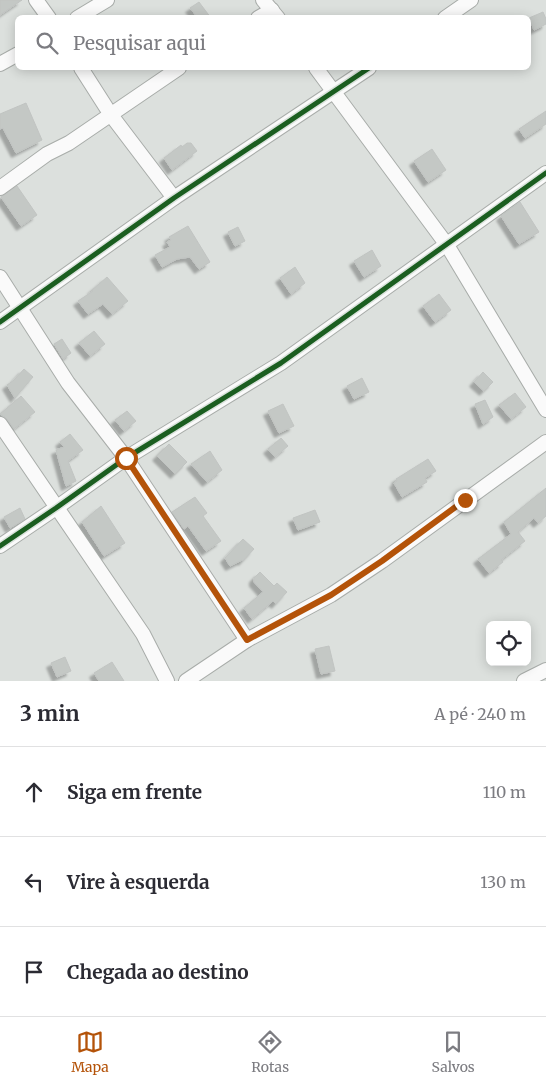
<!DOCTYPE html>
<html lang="pt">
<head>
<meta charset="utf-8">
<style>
	body { margin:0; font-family:Merriweather,serif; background:#f2f2f3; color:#2b2b33 }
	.controls { position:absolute; right:15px; bottom:15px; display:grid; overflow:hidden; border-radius:8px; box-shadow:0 2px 12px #0003 }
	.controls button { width:45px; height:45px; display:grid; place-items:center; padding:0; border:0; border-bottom:1px solid #e1e1e2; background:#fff; color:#2b2b33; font:25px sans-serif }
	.stop { position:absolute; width:15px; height:15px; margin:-11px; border:4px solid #b45309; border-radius:50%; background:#fff }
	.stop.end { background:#b45309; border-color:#fff; box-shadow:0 1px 5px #0008 }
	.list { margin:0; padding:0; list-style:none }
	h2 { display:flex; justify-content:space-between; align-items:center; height:65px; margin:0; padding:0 20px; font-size:21px }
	h2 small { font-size:16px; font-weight:400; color:#7c7c81 }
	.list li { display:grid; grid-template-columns:32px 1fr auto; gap:15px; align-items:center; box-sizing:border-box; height:90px; padding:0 20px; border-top:1px solid #e1e1e2 }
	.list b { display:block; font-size:19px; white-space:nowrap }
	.list em { font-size:16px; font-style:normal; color:#7c7c81 }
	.icon { flex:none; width:28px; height:28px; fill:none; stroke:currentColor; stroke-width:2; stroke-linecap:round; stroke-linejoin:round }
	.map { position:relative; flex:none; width:546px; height:681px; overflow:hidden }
	.search { position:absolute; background:#fff; box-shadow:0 2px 12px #0003; left:15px; right:15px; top:15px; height:55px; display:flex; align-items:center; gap:12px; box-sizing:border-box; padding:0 18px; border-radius:8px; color:#7c7c81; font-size:19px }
	.sheet { height:335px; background:#fff }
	nav { display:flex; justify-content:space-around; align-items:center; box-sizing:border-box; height:70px; border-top:1px solid #e1e1e2; background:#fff; font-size:14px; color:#7c7c81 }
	nav a { display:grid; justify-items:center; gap:2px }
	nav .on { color:#b45309 }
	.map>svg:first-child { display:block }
	.building { fill:#c4c8c5; stroke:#c1c4c2; filter:url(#shadow) }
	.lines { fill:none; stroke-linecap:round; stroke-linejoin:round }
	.minor-casing { stroke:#a8aca9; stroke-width:16 }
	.minor { stroke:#fafafa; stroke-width:14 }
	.cycleway-casing { stroke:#dae2dc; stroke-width:8 }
	.cycleway { stroke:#1b5e20; stroke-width:5 }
	.route { stroke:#b45309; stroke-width:6 }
</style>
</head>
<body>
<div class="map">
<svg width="546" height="681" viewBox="0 0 546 681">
	<defs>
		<filter id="shadow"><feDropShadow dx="-4.5" dy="4.5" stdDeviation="1" flood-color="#0004"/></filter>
	</defs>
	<rect width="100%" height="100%" fill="#dce0dd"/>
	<g class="building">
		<polygon points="0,0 22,0 0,15"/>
		<polygon points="199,2 211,18 198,18 190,8"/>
		<polygon points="543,12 546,19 546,24 534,30 529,18"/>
		<polygon points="26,103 42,140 16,153 3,128 0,129 0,114"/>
		<polygon points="546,111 546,124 525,138 519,129"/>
		<polygon points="187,143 191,143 197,151 172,170 164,158 181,145 182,147"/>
		<polygon points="432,149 446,170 428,182 414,161"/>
		<polygon points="17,186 37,215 21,226 1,197"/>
		<polygon points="520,202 539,232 519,244 501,216"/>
		<polygon points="188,226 210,262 199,269 190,257 177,259 162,267 155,255 170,247 167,242 171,240 169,237"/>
		<polygon points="238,227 245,241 235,246 228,232"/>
		<polygon points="372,250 381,266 364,277 354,261"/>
		<polygon points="295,267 305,283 291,294 280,278"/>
		<polygon points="107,277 128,301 112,314 103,304 88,314 78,301 93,291 92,290"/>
		<polygon points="439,294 451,310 435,322 423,306"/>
		<polygon points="94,331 105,344 90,356 79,343"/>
		<polygon points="62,339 71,353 63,359 54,344"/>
		<polygon points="24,369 33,377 15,398 7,385 14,380"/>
		<polygon points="483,372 493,382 484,391 474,382"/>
		<polygon points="362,378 369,392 354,399 347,386"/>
		<polygon points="515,393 526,407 511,419 499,405"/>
		<polygon points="21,396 35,412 14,429 7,419 0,414"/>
		<polygon points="485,400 493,417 483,424 475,404"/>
		<polygon points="283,404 294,426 279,433 268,411"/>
		<polygon points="127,411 136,421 124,431 115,420"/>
		<polygon points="70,434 83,450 68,461 76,481 66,486 56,450 64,447 60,442"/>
		<polygon points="281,438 288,446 275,457 268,449"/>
		<polygon points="169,444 187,462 175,474 157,456"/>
		<polygon points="210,451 222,470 207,482 191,464"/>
		<polygon points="428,459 436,471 425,478 427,482 402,497 394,483 397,481 396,479"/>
		<polygon points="546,488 546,516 538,523 534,518 518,532 525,541 501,560 503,562 489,573 478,559 511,534 504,522"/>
		<polygon points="195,497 207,513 203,516 221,541 206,551 188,526 184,529 172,512"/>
		<polygon points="101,506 125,543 104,556 82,522"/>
		<polygon points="20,508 25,519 10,528 4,517"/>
		<polygon points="315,510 320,522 298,530 293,518"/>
		<polygon points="243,539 254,549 243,561 242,560 230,566 225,558"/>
		<polygon points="260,572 274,586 277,583 287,592 276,604 273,601 252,619 244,608 263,592 254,582 254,578"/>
		<polygon points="329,646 335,671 321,674 315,649"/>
		<polygon points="65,657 71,671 57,677 51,663"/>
		<polygon points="112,662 124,681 99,681 94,673"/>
	</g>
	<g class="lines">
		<g class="minor-casing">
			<g id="minor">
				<polyline points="36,0 49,18"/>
				<polyline points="263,0 278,18"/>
				<polyline points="77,18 107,0"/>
				<polyline points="258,18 272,10"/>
				<polyline points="445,18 471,0"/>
				<polyline points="0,64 18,54"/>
				<polyline points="81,68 111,115 174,198"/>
				<polyline points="316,68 447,245 546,410"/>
				<polyline points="0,188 47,154 69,143 179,68"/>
				<polyline points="0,277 68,383 126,458 247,640"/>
				<polyline points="0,322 174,198 369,68"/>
				<polyline points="0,424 143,634 167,681"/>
				<polyline points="0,546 56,508 126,458 281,363 546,173"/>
				<polyline points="186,681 247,640 331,595 382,561 546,442"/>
				<polyline points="524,681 546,670"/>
			</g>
		</g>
		<use href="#minor" class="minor"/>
		<g class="cycleway-casing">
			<g id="cycleway">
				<polyline points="0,322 174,198 369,68"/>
				<polyline points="0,546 56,508 126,458 281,363 546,173"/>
			</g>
		</g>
		<use href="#cycleway" class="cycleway"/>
	</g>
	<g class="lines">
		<polyline class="route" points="126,458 247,640 331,595 382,561 465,500"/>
	</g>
</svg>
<div class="controls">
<button><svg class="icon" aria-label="locate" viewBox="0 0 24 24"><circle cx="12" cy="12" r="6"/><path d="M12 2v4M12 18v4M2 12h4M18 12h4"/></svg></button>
</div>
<div class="stop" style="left:126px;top:458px"></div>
<div class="stop end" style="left:465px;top:500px"></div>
<div class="search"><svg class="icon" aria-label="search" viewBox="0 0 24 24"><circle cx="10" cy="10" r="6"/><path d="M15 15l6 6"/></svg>Pesquisar aqui</div>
</div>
<section class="sheet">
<h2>3 min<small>A pé · 240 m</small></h2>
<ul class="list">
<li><svg class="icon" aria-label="ahead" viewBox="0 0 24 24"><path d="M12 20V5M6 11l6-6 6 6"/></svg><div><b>Siga em frente</b></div><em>110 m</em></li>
<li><svg class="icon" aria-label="left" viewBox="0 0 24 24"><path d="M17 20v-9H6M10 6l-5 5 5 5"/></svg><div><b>Vire à esquerda</b></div><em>130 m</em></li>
<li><svg class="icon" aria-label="arrive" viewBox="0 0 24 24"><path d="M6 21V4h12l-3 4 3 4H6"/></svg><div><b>Chegada ao destino</b></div></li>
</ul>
</section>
<nav>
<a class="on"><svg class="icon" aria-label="map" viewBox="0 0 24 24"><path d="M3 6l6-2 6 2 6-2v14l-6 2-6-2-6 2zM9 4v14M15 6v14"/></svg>Mapa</a>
<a><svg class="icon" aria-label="directions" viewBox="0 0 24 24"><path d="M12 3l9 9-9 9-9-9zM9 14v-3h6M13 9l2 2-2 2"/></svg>Rotas</a>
<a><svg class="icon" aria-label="saved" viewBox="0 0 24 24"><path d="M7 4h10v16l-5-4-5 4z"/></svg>Salvos</a>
</nav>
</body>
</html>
